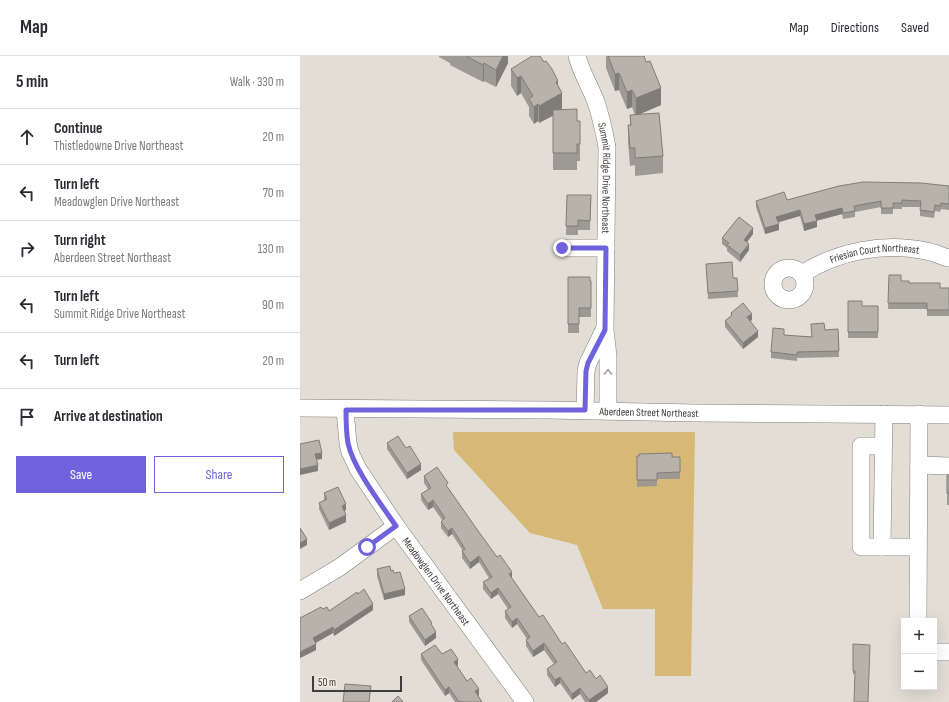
<!DOCTYPE html>
<html lang="en">
<head>
<meta charset="utf-8">
<style>
	body { margin:0; font-family:"Sofia Sans Condensed",sans-serif; background:#f2f2f3; color:#2b2b33 }
	.controls { position:absolute; right:12px; bottom:12px; display:grid; overflow:hidden; border-radius:0px; box-shadow:0 4px 16px #0002 }
	.controls button { width:36px; height:36px; display:grid; place-items:center; padding:0; border:0; border-bottom:1px solid #e1e1e2; background:#fff; color:#2b2b33; font:20px sans-serif }
	.scale { position:absolute; left:12px; bottom:10px; width:90px; box-sizing:border-box; padding-left:4px; border:2px solid #3f3d39; border-top:0; font-size:11px; line-height:14px; white-space:nowrap; color:#3f3d39; -webkit-text-stroke:3px #f0ebe2; paint-order:stroke }
	.stop { position:absolute; width:12px; height:12px; margin:-9px; border:3px solid #6f62dd; border-radius:50%; background:#fff }
	.stop.end { background:#6f62dd; border-color:#fff; box-shadow:0 1px 4px #0008 }
	.list { margin:0; padding:0; list-style:none }
	h2 { display:flex; justify-content:space-between; align-items:center; height:52px; margin:0; padding:0 16px; font-size:17px }
	h2 small { font-size:13px; font-weight:400; color:#7c7c81 }
	.list li { display:grid; grid-template-columns:26px 1fr auto; gap:12px; align-items:center; box-sizing:border-box; height:56px; padding:0 16px; border-top:1px solid #e1e1e2 }
	.list b { display:block; font-size:15px; white-space:nowrap }
	.list p { margin:0; font-size:13px; white-space:nowrap; color:#7c7c81 }
	.list em { font-size:13px; font-style:normal; color:#7c7c81 }
	.actions { display:flex; gap:8px; padding:12px 16px }
	.actions a { flex:1; padding:9px 0; border:1px solid #6f62dd; border-radius:0px; text-align:center; font-size:14px; color:#6f62dd }
	.actions .main { background:#6f62dd; color:#fff }
	.icon { flex:none; width:22px; height:22px; fill:none; stroke:currentColor; stroke-width:2; stroke-linecap:round; stroke-linejoin:round }
	.map { position:relative; flex:none; width:649px; height:646px; overflow:hidden }
	header { display:flex; align-items:center; gap:24px; box-sizing:border-box; height:56px; padding:0 20px; background:#fff; border-bottom:1px solid #e1e1e2 }
	header strong { font-size:19px }
	nav { display:flex; gap:22px; margin-inline-start:auto; font-size:14px }
	main { display:flex }
	aside { flex:1; background:#fff }
	.map>svg:first-child { display:block }
	.green { fill:#d7b876 }
	.lines { fill:none; stroke-linecap:round; stroke-linejoin:round }
	.minor-casing { stroke:#817d75; stroke-width:18 }
	.minor { stroke:#fff; stroke-width:17 }
	.wall { fill:#9d9a93 }
	.shaded-wall { fill:#807d78 }
	.building { fill:#b7b3ab; stroke:#807d78 }
	.oneway { stroke:#9f9e9c }
	.route { stroke:#6f62dd; stroke-width:5 }
	.labels { text-anchor:middle; stroke-width:3; stroke-linejoin:round; paint-order:stroke }
	.street-label { font-size:11px; fill:#3f3d39; stroke:#f0ebe2 }
</style>
</head>
<body>
<header>
<strong>Map</strong>
<nav><a>Map</a><a>Directions</a><a>Saved</a></nav>
</header>
<main>
<aside>
<h2>5 min<small>Walk · 330 m</small></h2>
<ul class="list">
<li><svg class="icon" aria-label="ahead" viewBox="0 0 24 24"><path d="M12 20V5M6 11l6-6 6 6"/></svg><div><b>Continue</b><p>Thistledowne Drive Northeast</p></div><em>20 m</em></li>
<li><svg class="icon" aria-label="left" viewBox="0 0 24 24"><path d="M17 20v-9H6M10 6l-5 5 5 5"/></svg><div><b>Turn left</b><p>Meadowglen Drive Northeast</p></div><em>70 m</em></li>
<li><svg class="icon" aria-label="right" viewBox="0 0 24 24"><path d="M7 20v-9h11M14 6l5 5-5 5"/></svg><div><b>Turn right</b><p>Aberdeen Street Northeast</p></div><em>130 m</em></li>
<li><svg class="icon" aria-label="left" viewBox="0 0 24 24"><path d="M17 20v-9H6M10 6l-5 5 5 5"/></svg><div><b>Turn left</b><p>Summit Ridge Drive Northeast</p></div><em>90 m</em></li>
<li><svg class="icon" aria-label="left" viewBox="0 0 24 24"><path d="M17 20v-9H6M10 6l-5 5 5 5"/></svg><div><b>Turn left</b></div><em>20 m</em></li>
<li><svg class="icon" aria-label="arrive" viewBox="0 0 24 24"><path d="M6 21V4h12l-3 4 3 4H6"/></svg><div><b>Arrive at destination</b></div></li>
</ul>
<div class="actions"><a class="main">Save</a><a>Share</a></div>
</aside>
<div class="map">
<svg width="649" height="646" viewBox="0 0 649 646">
	<rect width="100%" height="100%" fill="#e2ded5"/>
	<polygon class="green" points="153,376 395,376 391,620 355,620 355,553 303,553 277,489 230,477 154,394"/>
	<g class="lines">
		<g class="minor-casing">
			<g id="minor">
				<path id="s1" d="M277,0C281,16 290,30 296,46C301,61 304,75 307,91L305,274L308,300V355"/>
				<polyline points="262,192 306,192"/>
				<circle cx="489" cy="228" r="16"/>
				<path id="s2" d="M502,218C538,195 584,186 626,195C633,196 641,200 649,202"/>
				<path id="s3" d="M0,352L248,354L395,357L649,359"/>
				<path id="s4" d="M45,354L48,387L50,396L58,413L96,470L225,646"/>
				<polyline points="285,354 286,315 288,307 304,274"/>
				<polyline points="583,390 561,390 561,491 618,491"/>
				<polyline points="619,409 649,410"/>
				<polyline points="582,491 584,358"/>
				<polyline points="0,535 40,511 96,470"/>
				<polyline points="618,565 619,358"/>
				<polyline points="634,596 649,596"/>
			</g>
		</g>
		<use href="#minor" class="minor"/>
	</g>
	<g class="wall">
		<polygon points="139,0 208,0 208,7 196,31 184,25 183,26 150,9 150,7 139,1"/>
		<polygon points="306,0 344,0 361,49 339,58 363,100 363,117 335,120 335,109 330,110 328,86 328,69 330,69 330,59 335,59 332,51 327,53 319,34 315,35 306,12"/>
		<polygon points="211,13 258,31 262,53 277,65 280,65 280,105 277,105 277,114 253,114 253,60 239,67 238,65 234,68 229,60 229,51 221,37 217,40 211,30"/>
		<polygon points="649,130 649,154 641,153 640,156 635,155 634,162 620,160 620,151 602,151 602,153 593,153 593,158 581,158 581,151 555,156 555,161 543,163 542,158 516,165 517,171 504,175 500,160 478,166 479,174 465,178 456,151 456,145 487,144"/>
		<polygon points="267,139 291,139 290,174 278,174 278,179 266,179"/>
		<polygon points="453,178 447,186 449,194 440,206 427,195 427,192 422,188 422,182"/>
		<polygon points="406,208 433,222 437,222 438,241 408,243"/>
		<polygon points="589,219 601,225 609,227 640,232 649,232 649,260 627,260 627,253 588,253"/>
		<polygon points="268,221 291,225 291,261 279,261 279,277 268,277"/>
		<polygon points="548,245 562,250 578,250 578,282 548,282"/>
		<polygon points="431,257 452,264 450,265 458,281 443,293 425,271 425,265 431,260"/>
		<polygon points="538,273 539,301 497,302 497,305 471,302 471,296 484,279 511,281 525,274"/>
		<polygon points="87,387 121,414 107,423 87,393"/>
		<polygon points="337,400 380,401 380,423 357,423 357,430 337,431"/>
		<rect x="647" y="419" width="2" height="30"/>
		<polygon points="124,420 148,432 239,561 286,617 296,623 308,637 296,646 285,646 280,638 272,644 260,627 255,631 247,619 247,613 254,608 244,594 233,601 226,590 226,584 227,583 217,568 212,572 205,562 205,555 208,553 198,538 191,543 183,533 183,526 189,522 179,506 170,513 162,502 162,495 163,495 152,478 148,481 141,472 141,466 142,464 133,451 128,454 121,444 121,438 128,433 124,427"/>
		<polygon points="24,437 46,454 44,455 46,466 29,474 19,453 19,447 24,444"/>
		<polygon points="77,513 91,515 94,517 105,539 84,544 77,520"/>
		<polygon points="23,553 29,555 73,554 34,580 33,577 16,587 16,594 0,602"/>
		<polygon points="109,560 132,571 136,582 125,590 109,566"/>
		<polygon points="553,588 555,618 553,618"/>
		<polygon points="121,598 142,598 158,609 157,610 167,625 179,639 178,640 182,646 155,646 149,637 145,640 121,604"/>
	</g>
	<g class="shaded-wall">
		<polygon points="203,0 208,0 208,7 196,31 196,14"/>
		<polygon points="184,7 184,25 183,26 183,9"/>
		<polygon points="319,17 319,34 315,35 315,18"/>
		<polygon points="221,20 221,37 217,40 217,22"/>
		<polygon points="258,25 258,39 262,37 262,54 239,67 239,50 256,26"/>
		<polygon points="361,32 361,49 336,60 336,42"/>
		<polygon points="332,34 332,51 327,53 327,36"/>
		<polygon points="238,48 238,65 234,68 234,51"/>
		<polygon points="542,152 542,158 515,165 515,159"/>
		<polygon points="500,154 500,160 476,167 476,161"/>
		<polygon points="517,165 517,171 504,175 504,168"/>
		<polygon points="479,168 479,174 465,178 465,172"/>
		<polygon points="453,172 453,178 444,190 444,184"/>
		<polygon points="449,188 449,194 440,206 440,199"/>
		<polygon points="452,258 452,264 447,267 447,261"/>
		<polygon points="458,275 458,281 443,293 443,287"/>
		<polygon points="22,397 22,403 15,404 15,398"/>
		<polygon points="121,408 121,414 107,423 107,417"/>
		<polygon points="18,409 18,415 0,419 0,413"/>
		<polygon points="133,444 133,451 128,454 128,448"/>
		<polygon points="46,448 46,454 42,456 42,450"/>
		<polygon points="46,459 46,466 29,474 29,467"/>
		<polygon points="152,472 152,478 148,481 148,475"/>
		<polygon points="7,483 7,489 0,493 0,487"/>
		<polygon points="179,500 179,506 170,513 170,507"/>
		<polygon points="212,516 212,522 209,518"/>
		<polygon points="198,532 198,538 191,543 191,537"/>
		<polygon points="105,533 105,539 84,544 84,538"/>
		<polygon points="73,548 73,554 34,580 34,574"/>
		<polygon points="217,562 217,568 212,572 212,566"/>
		<polygon points="33,571 33,577 13,588 13,582"/>
		<polygon points="136,576 136,582 125,590 125,584"/>
		<polygon points="244,587 244,594 233,601 233,595"/>
		<polygon points="16,588 16,594 0,602 0,596"/>
		<polygon points="158,603 158,609 154,612 154,606"/>
		<polygon points="260,621 260,627 255,631 255,624"/>
		<polygon points="149,631 149,637 145,640 145,634"/>
		<polygon points="308,631 308,637 296,646 289,646 289,644"/>
		<polygon points="280,632 280,638 272,644 272,638"/>
		<polygon points="179,633 179,639 175,642 175,635"/>
	</g>
	<g class="building">
		<polygon points="166,0 203,0 196,14 184,7 183,9"/>
		<polygon points="232,0 240,0 244,6 246,5 252,13 258,25 256,26 262,37 239,50 238,48 234,51 229,43 233,40 221,20 217,22 211,13"/>
		<polygon points="308,0 344,0 346,6 350,5 361,32 336,42 332,34 327,36 319,17 315,18"/>
		<polygon points="277,53 277,65 280,65 280,88 277,88 277,97 253,97 253,54"/>
		<polygon points="359,57 363,100 335,102 335,92 330,92 328,69 331,69 330,59"/>
		<polygon points="563,126 621,127 649,130 649,148 641,147 640,150 635,149 634,156 620,154 621,145 602,144 602,147 593,147 593,152 581,152 581,145 554,150 555,155 543,157 542,152 515,159 517,165 504,168 500,154 476,161 479,168 465,172 456,145 484,136 487,144 539,130"/>
		<polygon points="267,139 291,139 290,165 278,164 278,170 266,170"/>
		<polygon points="439,161 453,172 444,184 449,188 440,199 427,189 429,187 422,182"/>
		<polygon points="432,206 433,222 437,222 438,235 408,237 406,208"/>
		<polygon points="589,219 601,219 601,225 609,225 609,227 640,227 640,232 649,232 649,254 627,254 627,247 588,247"/>
		<polygon points="268,221 290,221 290,225 291,225 291,252 279,252 279,268 268,268"/>
		<polygon points="548,245 562,245 562,250 578,250 578,276 548,276"/>
		<polygon points="443,247 452,258 447,261 458,275 443,287 425,265 432,259 431,257"/>
		<polygon points="524,267 525,274 538,273 539,295 497,296 497,299 471,296 473,272 484,273 484,279 512,281 511,268"/>
		<polygon points="98,380 106,392 110,390 121,408 107,417 87,387"/>
		<polygon points="19,384 22,397 15,398 18,409 0,413 0,388"/>
		<polygon points="372,397 372,401 380,401 380,416 357,417 357,424 337,424 337,400 339,400 339,398"/>
		<polygon points="137,411 148,427 146,429 176,472 197,501 200,499 212,516 209,518 239,561 243,559 262,588 265,586 286,617 290,614 296,623 300,619 308,631 289,644 280,632 272,638 260,621 255,624 247,613 257,606 244,587 233,595 226,584 230,581 217,562 212,566 205,555 211,551 198,532 191,537 183,526 192,521 179,500 170,507 162,495 165,493 152,472 148,475 141,466 145,462 133,444 128,448 121,438 131,432 124,420"/>
		<rect x="647" y="419" width="2" height="18"/>
		<polygon points="38,431 46,448 42,450 46,459 29,467 19,447 27,443 24,437"/>
		<polygon points="0,472 7,483 0,487"/>
		<polygon points="90,510 91,515 93,514 94,517 100,516 105,533 84,538 77,513"/>
		<polygon points="64,533 73,548 34,574 33,571 13,582 16,588 0,596 0,562 21,551 23,553 27,551 29,555 57,536 58,538"/>
		<polygon points="122,552 132,567 131,568 136,576 125,584 109,560"/>
		<polygon points="553,588 570,589 568,646 554,646 555,615 553,615"/>
		<polygon points="135,589 142,598 151,593 158,603 154,606 167,625 171,622 179,633 175,635 182,646 162,646 161,645 159,646 149,631 145,634 121,598"/>
		<polygon points="45,628 71,630 69,646 43,646"/>
		<polygon points="98,640 103,646 92,646"/>
	</g>
	<defs><path id="oneway-chevron" d="M-2-3.5L2.5 0L-2 3.5" fill="none" stroke-width="1.6" stroke-linecap="round" stroke-linejoin="round"/></defs>
	<use class="oneway" href="#oneway-chevron" transform="translate(308 316) rotate(-90)"/>
	<g class="lines">
		<path class="route" d="M67,491L96,470C81,448 53,412 48,387C46,376 46,365 46,354H285L286,315L288,307L305,274L306,192H262"/>
	</g>
	<g class="labels">
		<g class="street-label">
			<text dy="4" stroke="none"><textPath href="#s1" startOffset="127">Summit Ridge Drive Northeast</textPath></text>
			<text dy="4" stroke="none"><textPath href="#s2" startOffset="77">Friesian Court Northeast</textPath></text>
			<text dy="4" stroke="none"><textPath href="#s3" startOffset="349">Aberdeen Street Northeast</textPath></text>
			<text dy="4" stroke="none"><textPath href="#s4" startOffset="198">Meadowglen Drive Northeast</textPath></text>
		</g>
	</g>
</svg>
<div class="controls">
<button>+</button>
<button>−</button>
</div>
<div class="scale">50 m</div>
<div class="stop" style="left:67px;top:491px"></div>
<div class="stop end" style="left:262px;top:192px"></div>
</div>
</main>
</body>
</html>
